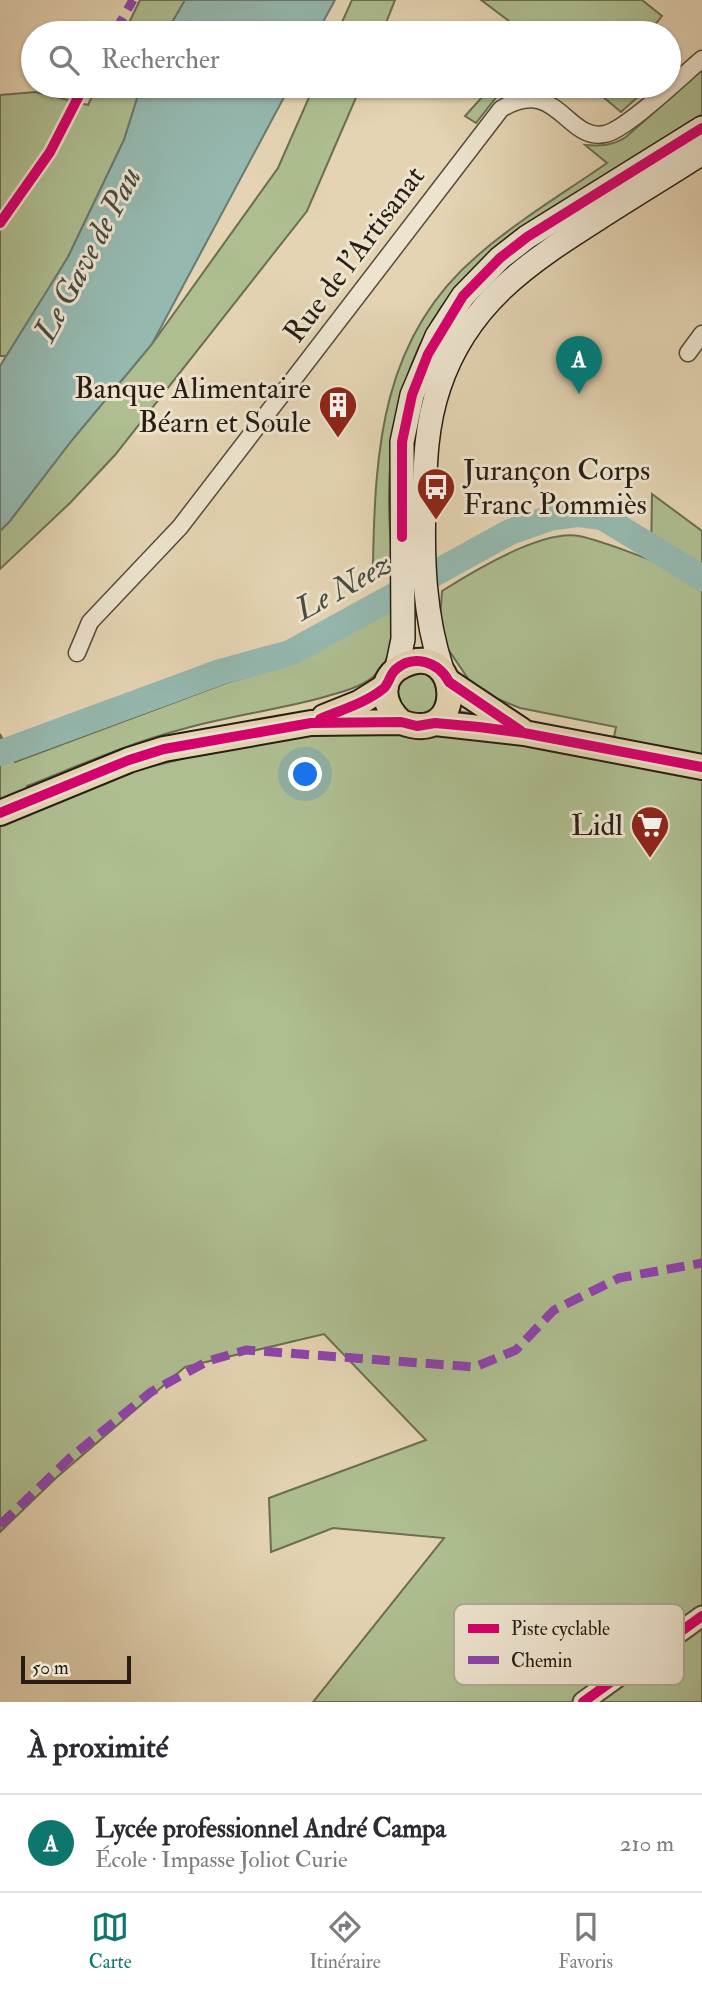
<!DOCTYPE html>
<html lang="fr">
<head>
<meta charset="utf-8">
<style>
	body { margin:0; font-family:"IM FELL Double Pica",serif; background:#f7f7f7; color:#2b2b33 }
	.scale { position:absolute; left:21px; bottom:18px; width:110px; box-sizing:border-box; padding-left:7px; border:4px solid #271d14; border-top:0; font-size:19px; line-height:24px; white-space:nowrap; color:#271d14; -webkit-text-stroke:5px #ede3ce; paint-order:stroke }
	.you { position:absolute; left:306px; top:775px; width:24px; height:24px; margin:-18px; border:5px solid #fff; border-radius:50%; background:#1a73e8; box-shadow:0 0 0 10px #1a73e833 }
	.badge { display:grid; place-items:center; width:46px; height:46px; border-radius:50%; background:#0f766e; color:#fff; font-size:23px; font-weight:700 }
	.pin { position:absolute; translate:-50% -58px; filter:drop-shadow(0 2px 4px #0008) }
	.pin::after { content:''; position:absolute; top:37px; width:24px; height:21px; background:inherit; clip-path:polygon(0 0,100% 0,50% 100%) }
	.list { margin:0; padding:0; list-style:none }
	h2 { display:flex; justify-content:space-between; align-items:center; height:91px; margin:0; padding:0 28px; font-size:30px }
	h2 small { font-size:23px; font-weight:400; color:#7c7c81 }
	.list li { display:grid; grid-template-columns:46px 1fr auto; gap:21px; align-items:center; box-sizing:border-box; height:98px; padding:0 28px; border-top:2px solid #e1e1e2 }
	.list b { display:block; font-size:26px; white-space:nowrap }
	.list p { margin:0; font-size:23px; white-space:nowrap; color:#7c7c81 }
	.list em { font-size:23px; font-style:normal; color:#7c7c81 }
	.icon { flex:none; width:38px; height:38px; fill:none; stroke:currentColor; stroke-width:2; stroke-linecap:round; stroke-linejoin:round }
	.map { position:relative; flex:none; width:702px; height:1702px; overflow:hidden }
	.search { position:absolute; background:#fff; box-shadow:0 2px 5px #0004; left:21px; right:21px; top:21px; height:77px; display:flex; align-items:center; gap:18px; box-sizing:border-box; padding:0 24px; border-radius:38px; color:#7c7c81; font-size:26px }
	.sheet { height:189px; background:#fff }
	nav { display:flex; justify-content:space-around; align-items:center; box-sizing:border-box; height:98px; border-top:2px solid #e1e1e2; background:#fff; font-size:19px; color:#7c7c81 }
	nav a { display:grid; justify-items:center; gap:4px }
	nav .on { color:#0f766e }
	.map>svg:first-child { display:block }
	.green { fill:#aebe91; stroke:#6a6e52; stroke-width:2 }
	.water { fill:#95b8af; stroke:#697a71; stroke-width:2 }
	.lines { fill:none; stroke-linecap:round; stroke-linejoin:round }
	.river { stroke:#95b8af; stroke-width:26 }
	.minor-casing { stroke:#564b3c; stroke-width:19 }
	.tertiary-casing { stroke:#564b3c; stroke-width:23 }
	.secondary-casing { stroke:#271d14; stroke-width:26 }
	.primary-casing { stroke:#271d14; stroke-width:28 }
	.minor { stroke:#ede3ce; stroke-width:16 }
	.tertiary { stroke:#ede3ce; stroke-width:19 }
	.secondary { stroke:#ede3ce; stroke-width:23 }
	.primary { stroke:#e4d4b3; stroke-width:24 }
	.quiet { stroke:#8e44ad; stroke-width:9; stroke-dasharray:18 9; stroke-linecap:butt }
	.cycleway-casing { stroke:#ede3ce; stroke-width:15 }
	.cycleway { stroke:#d6006c; stroke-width:10 }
	.labels { text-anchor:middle; stroke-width:6; stroke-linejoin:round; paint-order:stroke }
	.street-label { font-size:30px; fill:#271d14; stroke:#ede3ce }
	.poi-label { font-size:30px; fill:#271d14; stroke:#ede3ce; text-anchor:end }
	.water-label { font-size:32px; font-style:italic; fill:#484c42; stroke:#ede3ce }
	.key { fill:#ede3ce; stroke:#b2a896; stroke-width:2 }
	.key-label { font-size:19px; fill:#271d14 }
</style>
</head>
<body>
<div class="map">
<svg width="702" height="1702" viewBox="0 0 702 1702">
	<rect width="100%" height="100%" fill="#e4d4b3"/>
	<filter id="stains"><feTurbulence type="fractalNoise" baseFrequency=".00286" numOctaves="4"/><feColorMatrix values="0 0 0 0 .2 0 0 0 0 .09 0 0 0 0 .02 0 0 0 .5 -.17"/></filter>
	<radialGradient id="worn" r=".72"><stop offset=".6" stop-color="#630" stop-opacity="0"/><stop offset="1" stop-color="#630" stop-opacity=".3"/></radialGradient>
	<g class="green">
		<polygon points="140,0 185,0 166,33 124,33"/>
		<polygon points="352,0 395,0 382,33 337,33"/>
		<polygon points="481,0 642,0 662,16 654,26 663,33 525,33"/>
		<path d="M702,70V114C669,135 637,156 603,177C561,202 518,227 481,261C395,341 380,453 393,565L373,564C375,448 382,337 477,256C517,221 564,193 607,163L585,145C601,146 612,146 626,137Z"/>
		<polygon points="97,86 141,86 124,140 68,257 8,356 0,356 0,95 36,92 88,105"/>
		<polygon points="314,86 361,86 307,211 115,455 70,503 0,569 0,531 9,522 72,440 152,344 278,168"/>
		<polygon points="492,86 505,86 476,123 465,116"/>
		<polygon points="590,86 650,86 621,112"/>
		<path d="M652,494L702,531V1702H313L444,1538L333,1528L271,1552L269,1498L426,1440L324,1334L185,1367L56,1478L0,1532V734L15,762L226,683L285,665L392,607C393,632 394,660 373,677C359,688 341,692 324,697C277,710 229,716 183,729C129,743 78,766 27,786L33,800L85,783L399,705C385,663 451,660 434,707L614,737L616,727L520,708L483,693L469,680L444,643L440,621L442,591C472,572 543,529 579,536C603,541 628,552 651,560Z"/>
	</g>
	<g class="water">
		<polygon points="185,0 335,0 317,33 166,33"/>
		<polygon points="141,86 290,86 152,344 72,440 9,522 0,531 0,366 68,257 124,140"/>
	</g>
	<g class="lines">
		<polyline class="river" points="0,753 220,672 290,653 510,532 550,518 578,514 602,517 702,578"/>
		<g class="minor-casing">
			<g id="minor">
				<polyline points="688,353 702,334"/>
				<path d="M77,653L90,622L180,527L501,109C557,75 566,142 605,134C626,130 683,75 702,59"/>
			</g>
		</g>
		<g class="tertiary-casing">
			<polyline id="tertiary" points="583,1702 702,1616"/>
		</g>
		<g class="secondary-casing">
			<g id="secondary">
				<polyline points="397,668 403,639 402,442 412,395 437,336 463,296 500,258 527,237 702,128"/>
				<path d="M442,670C424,615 422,560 424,502C425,463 426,425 439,387C467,303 528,263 599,218C633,196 668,175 702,153"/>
			</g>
		</g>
		<g class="primary-casing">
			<g id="primary">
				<polyline points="449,682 521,730"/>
				<polyline points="324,717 359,703 386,686"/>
				<polyline points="435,723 524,733 702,767"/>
				<path d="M0,813L129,760L164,749L311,723L401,722C469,748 461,638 404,665C377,677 382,705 401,722"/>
			</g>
		</g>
		<use href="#minor" class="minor"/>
		<use href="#tertiary" class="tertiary"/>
		<use href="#secondary" class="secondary"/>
		<use href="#primary" class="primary"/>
		<g class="quiet">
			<polyline points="114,33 133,0"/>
			<polyline points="0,1525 71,1457 151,1392 208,1361 246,1350 475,1367 516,1350 554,1310 619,1278 702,1263"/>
		</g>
		<g class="cycleway-casing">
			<g id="cycleway">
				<polyline points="0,223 50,152 84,86"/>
				<polyline points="402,537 402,442 412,395 428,354 463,296 500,258 527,237 702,128"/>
				<path d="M320,719C341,710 366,703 384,688C389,683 390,675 395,670C413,653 439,662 449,682L521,731"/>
				<polyline points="0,813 129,760 164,749 311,723 401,722 417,726 435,723 479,727 524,733 702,767"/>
				<polyline points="583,1702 702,1616"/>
			</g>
		</g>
		<use href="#cycleway" class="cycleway"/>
	</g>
	<defs>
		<g id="building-pin" transform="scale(2.0125)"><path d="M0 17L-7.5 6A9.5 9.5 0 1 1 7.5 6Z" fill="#8f2418" stroke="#ede3ce"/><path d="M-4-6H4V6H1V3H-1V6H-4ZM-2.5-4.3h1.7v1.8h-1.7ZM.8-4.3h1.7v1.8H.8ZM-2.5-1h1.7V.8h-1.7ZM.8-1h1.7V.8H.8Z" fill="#fff"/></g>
		<g id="bus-pin" transform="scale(2.0125)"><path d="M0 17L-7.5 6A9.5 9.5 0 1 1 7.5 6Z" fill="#8f2418" stroke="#ede3ce"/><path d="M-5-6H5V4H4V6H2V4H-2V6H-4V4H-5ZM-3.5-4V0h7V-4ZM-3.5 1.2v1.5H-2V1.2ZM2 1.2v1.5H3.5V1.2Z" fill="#fff"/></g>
		<g id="supermarket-pin" transform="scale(2.0125)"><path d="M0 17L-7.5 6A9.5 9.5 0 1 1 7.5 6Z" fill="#8f2418" stroke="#ede3ce"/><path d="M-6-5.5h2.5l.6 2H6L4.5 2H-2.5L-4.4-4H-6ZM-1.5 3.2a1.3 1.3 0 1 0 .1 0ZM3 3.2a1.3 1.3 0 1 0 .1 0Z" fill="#fff"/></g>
	</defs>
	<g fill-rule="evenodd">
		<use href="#building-pin" x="338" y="405"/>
		<use href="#bus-pin" x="436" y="487"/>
		<use href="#supermarket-pin" x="650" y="825"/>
	</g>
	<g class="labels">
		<g class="street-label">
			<text transform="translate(354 254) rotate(-53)" y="10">Rue de l'Artisanat</text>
		</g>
		<g class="poi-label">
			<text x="311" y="398">Banque Alimentaire<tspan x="311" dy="34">Béarn et Soule</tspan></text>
			<text x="463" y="480" text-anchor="start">Jurançon Corps<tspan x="463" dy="34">Franc Pommiès</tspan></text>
			<text x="623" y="835">Lidl</text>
		</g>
		<g class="water-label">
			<text transform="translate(87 254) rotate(-62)" y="11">Le Gave de Pau</text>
			<text transform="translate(343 586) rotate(-29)" y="11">Le Neez</text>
		</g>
	</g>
	<rect x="454" y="1604" width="230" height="81" rx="10" class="key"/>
	<rect x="468" y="1624" width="31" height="9" fill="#d6006c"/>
	<rect x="468" y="1656" width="31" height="8" fill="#8e44ad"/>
	<g class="key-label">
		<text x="511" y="1635">Piste cyclable</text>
		<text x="511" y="1667">Chemin</text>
	</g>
	<rect width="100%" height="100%" filter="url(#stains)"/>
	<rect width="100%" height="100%" fill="url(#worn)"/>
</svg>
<div class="scale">50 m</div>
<div class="you"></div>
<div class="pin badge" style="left:579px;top:394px">A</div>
<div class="search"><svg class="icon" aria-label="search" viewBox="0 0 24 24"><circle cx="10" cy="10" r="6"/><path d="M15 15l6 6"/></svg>Rechercher</div>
</div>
<section class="sheet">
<h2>À proximité<small></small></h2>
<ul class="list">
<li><span class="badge">A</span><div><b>Lycée professionnel André Campa</b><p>École · Impasse Joliot Curie</p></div><em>210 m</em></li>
</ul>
</section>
<nav>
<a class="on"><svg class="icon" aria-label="map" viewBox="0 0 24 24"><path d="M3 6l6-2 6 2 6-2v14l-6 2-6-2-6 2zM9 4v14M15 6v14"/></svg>Carte</a>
<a><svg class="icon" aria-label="directions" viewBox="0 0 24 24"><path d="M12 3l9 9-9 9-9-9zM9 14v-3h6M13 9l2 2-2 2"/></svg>Itinéraire</a>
<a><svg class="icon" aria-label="saved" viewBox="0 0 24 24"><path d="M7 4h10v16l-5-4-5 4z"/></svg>Favoris</a>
</nav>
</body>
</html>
